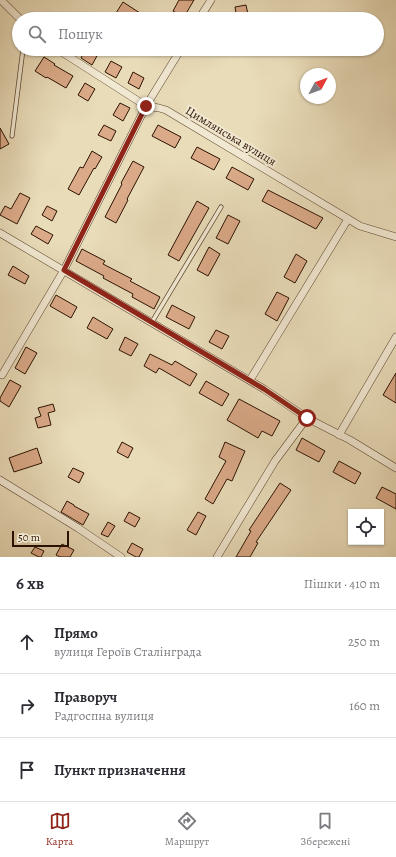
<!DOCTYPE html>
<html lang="uk">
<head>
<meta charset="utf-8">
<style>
	body { margin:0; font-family:Alegreya,serif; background:#f7f7f7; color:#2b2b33 }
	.controls { position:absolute; right:12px; bottom:12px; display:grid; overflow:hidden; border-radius:0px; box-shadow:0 1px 3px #0004 }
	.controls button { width:36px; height:36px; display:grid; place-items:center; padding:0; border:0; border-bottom:1px solid #e1e1e2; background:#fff; color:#2b2b33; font:20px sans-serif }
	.compass { position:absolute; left:300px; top:68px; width:36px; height:36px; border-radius:50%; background:#fff; box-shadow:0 1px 3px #0004; rotate:49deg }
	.scale { position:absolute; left:12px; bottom:10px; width:57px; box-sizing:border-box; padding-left:4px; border:2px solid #2c1200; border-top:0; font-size:11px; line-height:14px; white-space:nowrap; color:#2c1200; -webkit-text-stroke:3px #f1e8d2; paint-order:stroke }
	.stop { position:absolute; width:12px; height:12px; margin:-9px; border:3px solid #8f2418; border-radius:50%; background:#fff }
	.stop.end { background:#8f2418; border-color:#fff; box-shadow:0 1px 4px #0008 }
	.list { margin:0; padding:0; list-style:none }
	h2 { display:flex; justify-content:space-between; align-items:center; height:52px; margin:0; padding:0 16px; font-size:17px }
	h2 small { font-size:13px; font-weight:400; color:#7c7c81 }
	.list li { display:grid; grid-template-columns:26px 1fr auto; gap:12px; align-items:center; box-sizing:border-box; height:64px; padding:0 16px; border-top:1px solid #e1e1e2 }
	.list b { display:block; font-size:15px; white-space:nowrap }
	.list p { margin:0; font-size:13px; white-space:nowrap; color:#7c7c81 }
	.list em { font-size:13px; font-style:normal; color:#7c7c81 }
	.icon { flex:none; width:22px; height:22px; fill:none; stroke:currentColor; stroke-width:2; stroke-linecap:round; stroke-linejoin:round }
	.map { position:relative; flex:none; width:396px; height:557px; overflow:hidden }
	.search { position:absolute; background:#fff; box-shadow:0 1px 3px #0004; left:12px; right:12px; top:12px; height:44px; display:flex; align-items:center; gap:10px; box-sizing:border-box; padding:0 14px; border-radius:22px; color:#7c7c81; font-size:15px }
	.sheet { height:244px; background:#fff }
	nav { display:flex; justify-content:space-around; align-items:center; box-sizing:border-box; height:56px; border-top:1px solid #e1e1e2; background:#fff; font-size:11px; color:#7c7c81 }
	nav a { display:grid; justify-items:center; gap:2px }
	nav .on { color:#8f2418 }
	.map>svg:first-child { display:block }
	.building { fill:#dbaa89; stroke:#2c1200 }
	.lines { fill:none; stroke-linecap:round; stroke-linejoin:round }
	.service-casing { stroke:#5b442e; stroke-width:5 }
	.minor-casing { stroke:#5b442e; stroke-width:8 }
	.service { stroke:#f1e8d2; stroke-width:3.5 }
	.minor { stroke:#f1e8d2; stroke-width:7 }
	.route { stroke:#8f2418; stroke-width:5 }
	.labels { text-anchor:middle; stroke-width:4; stroke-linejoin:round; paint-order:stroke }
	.street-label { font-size:12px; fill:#2c1200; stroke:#f1e8d2 }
</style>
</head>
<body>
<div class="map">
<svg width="396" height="557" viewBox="0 0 396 557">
	<rect width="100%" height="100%" fill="#e9dcb9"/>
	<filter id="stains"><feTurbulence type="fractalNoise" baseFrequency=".005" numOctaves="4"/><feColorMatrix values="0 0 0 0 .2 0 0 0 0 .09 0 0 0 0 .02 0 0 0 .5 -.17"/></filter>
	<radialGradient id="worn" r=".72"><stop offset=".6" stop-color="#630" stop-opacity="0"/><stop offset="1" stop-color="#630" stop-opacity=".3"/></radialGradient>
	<g class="building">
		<polygon points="179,0 194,0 184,17 173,11"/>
		<polygon points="123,2 143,15 141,19 125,19 116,13"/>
		<polygon points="246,5 249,19 237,19 235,7"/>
		<polygon points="86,49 89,49 98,54 92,65 81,58"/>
		<polygon points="44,57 55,64 54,65 73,76 66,88 47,77 46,78 35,71"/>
		<polygon points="111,61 122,67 116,78 105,72"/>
		<polygon points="133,72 144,78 139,89 128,83"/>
		<polygon points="85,83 95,89 88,101 78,95"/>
		<polygon points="120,103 130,108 123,121 113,115"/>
		<polygon points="104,125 116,131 111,141 98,135"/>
		<polygon points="158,125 181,137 175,148 152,136"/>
		<polygon points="0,128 9,144 0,149"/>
		<polygon points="197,147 220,159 214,170 191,158"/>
		<polygon points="92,151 102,157 95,169 94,168 79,195 68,189 80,167 83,168"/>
		<polygon points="133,161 144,167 127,199 128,200 116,223 105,217 122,184 121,183"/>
		<polygon points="232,167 254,179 248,190 226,178"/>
		<polygon points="268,190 323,218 316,229 262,201"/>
		<polygon points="20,193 30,198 17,224 0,215 5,206 11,209"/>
		<polygon points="197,201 209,208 179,261 168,255"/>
		<polygon points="47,206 57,211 52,221 42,215"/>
		<polygon points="228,215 240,221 228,244 216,238"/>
		<polygon points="36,226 53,235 48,244 31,234"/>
		<polygon points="209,247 220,254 208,276 197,270"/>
		<polygon points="82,249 105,261 103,264 132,279 130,281 160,297 154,309 132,297 133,294 103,278 104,276 76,261"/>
		<polygon points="296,254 307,261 295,283 284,277"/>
		<polygon points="13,266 29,276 25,284 8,275"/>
		<polygon points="277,292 289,298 277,321 265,314"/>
		<polygon points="56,295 77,307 71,318 50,306"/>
		<polygon points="172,305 195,317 189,329 166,317"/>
		<polygon points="93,317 113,329 107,339 87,328"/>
		<polygon points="216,330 229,336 222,349 209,342"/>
		<polygon points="125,337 138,344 131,356 119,350"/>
		<polygon points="26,347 37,353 25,374 15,368"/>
		<polygon points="150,354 172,365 175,361 197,374 190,386 159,368 156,373 144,366"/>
		<polygon points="396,373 396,403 383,395"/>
		<polygon points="10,380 21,386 9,407 0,401 0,398"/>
		<polygon points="206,381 229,394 222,406 199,393"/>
		<polygon points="239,399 280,421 272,436 262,431 258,438 227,420"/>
		<polygon points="53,404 55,411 48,413 51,425 38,428 35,418 41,416 38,408"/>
		<polygon points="302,438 325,451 319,462 296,450"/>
		<polygon points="122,442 133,448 128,458 117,452"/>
		<polygon points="225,442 245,451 232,481 227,479 213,504 205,499 226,461 219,457"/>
		<polygon points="37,448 42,463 14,472 9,458"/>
		<polygon points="339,461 361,473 355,484 333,472"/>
		<polygon points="73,468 84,473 79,483 68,477"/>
		<polygon points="280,483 291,490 256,542 258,543 250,557 236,557 251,531 249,530"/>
		<polygon points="382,487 396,494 396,509 376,498"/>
		<polygon points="67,501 74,505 74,506 89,514 83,525 61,512"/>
		<polygon points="129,512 140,518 135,527 124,521"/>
		<polygon points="198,512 206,516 196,535 187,530"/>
		<polygon points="108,522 115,526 108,537 101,534"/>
		<polygon points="132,543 143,549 139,557 136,557 127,552"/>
		<polygon points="62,544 74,550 70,557 60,557 56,555"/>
		<polygon points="35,547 44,551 41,557 39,557 31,553"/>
	</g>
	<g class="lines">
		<g class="service-casing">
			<g id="service">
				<polyline points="12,136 23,49"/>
				<polyline points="152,322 221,207"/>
			</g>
		</g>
		<g class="minor-casing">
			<g id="minor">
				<polyline points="1,0 20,19"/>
				<polyline points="199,19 211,0"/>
				<polyline points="57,49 146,106 159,108 166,110 360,226 396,237"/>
				<polyline points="0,233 264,389 307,418 350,440 396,468"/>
				<polyline points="2,375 64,270 146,106 181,49"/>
				<polyline points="250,380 348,219"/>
				<polyline points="339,435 396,337"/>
				<polyline points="0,480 78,528 121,557"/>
				<polyline points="217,557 275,461 307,418"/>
			</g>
		</g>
		<use href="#service" class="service"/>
		<use href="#minor" class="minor"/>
	</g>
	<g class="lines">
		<polyline class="route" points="146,106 64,270 264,389 307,418"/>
	</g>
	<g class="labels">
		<g class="street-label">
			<text transform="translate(231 136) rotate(31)" y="4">Цимлянська вулиця</text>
		</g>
	</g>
	<rect width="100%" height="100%" filter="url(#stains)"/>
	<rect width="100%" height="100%" fill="url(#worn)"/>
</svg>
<div class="controls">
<button><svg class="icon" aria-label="locate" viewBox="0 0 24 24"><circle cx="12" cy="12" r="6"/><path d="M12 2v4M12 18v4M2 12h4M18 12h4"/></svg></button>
</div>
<svg class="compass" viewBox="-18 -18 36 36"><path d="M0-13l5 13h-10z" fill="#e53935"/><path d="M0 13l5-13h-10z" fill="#7c7c81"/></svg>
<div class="scale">50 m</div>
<div class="stop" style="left:307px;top:418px"></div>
<div class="stop end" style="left:146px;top:106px"></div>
<div class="search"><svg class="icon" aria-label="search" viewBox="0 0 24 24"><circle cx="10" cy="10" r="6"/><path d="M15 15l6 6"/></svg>Пошук</div>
</div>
<section class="sheet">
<h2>6 хв<small>Пішки · 410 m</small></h2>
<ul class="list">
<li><svg class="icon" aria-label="ahead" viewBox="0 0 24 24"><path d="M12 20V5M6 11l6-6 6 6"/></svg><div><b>Прямо</b><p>вулиця Героїв Сталінграда</p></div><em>250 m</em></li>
<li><svg class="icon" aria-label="right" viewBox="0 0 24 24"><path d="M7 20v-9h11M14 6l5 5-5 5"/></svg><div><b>Праворуч</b><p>Радгоспна вулиця</p></div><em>160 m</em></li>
<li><svg class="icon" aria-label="arrive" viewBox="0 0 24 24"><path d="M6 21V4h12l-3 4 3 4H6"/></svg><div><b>Пункт призначення</b></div></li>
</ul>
</section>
<nav>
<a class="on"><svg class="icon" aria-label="map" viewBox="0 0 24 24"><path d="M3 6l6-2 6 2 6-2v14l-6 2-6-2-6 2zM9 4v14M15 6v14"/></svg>Карта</a>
<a><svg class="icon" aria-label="directions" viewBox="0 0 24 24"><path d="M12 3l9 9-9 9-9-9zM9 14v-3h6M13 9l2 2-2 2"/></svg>Маршрут</a>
<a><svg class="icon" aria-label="saved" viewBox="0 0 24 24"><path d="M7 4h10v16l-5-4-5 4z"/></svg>Збережені</a>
</nav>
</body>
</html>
